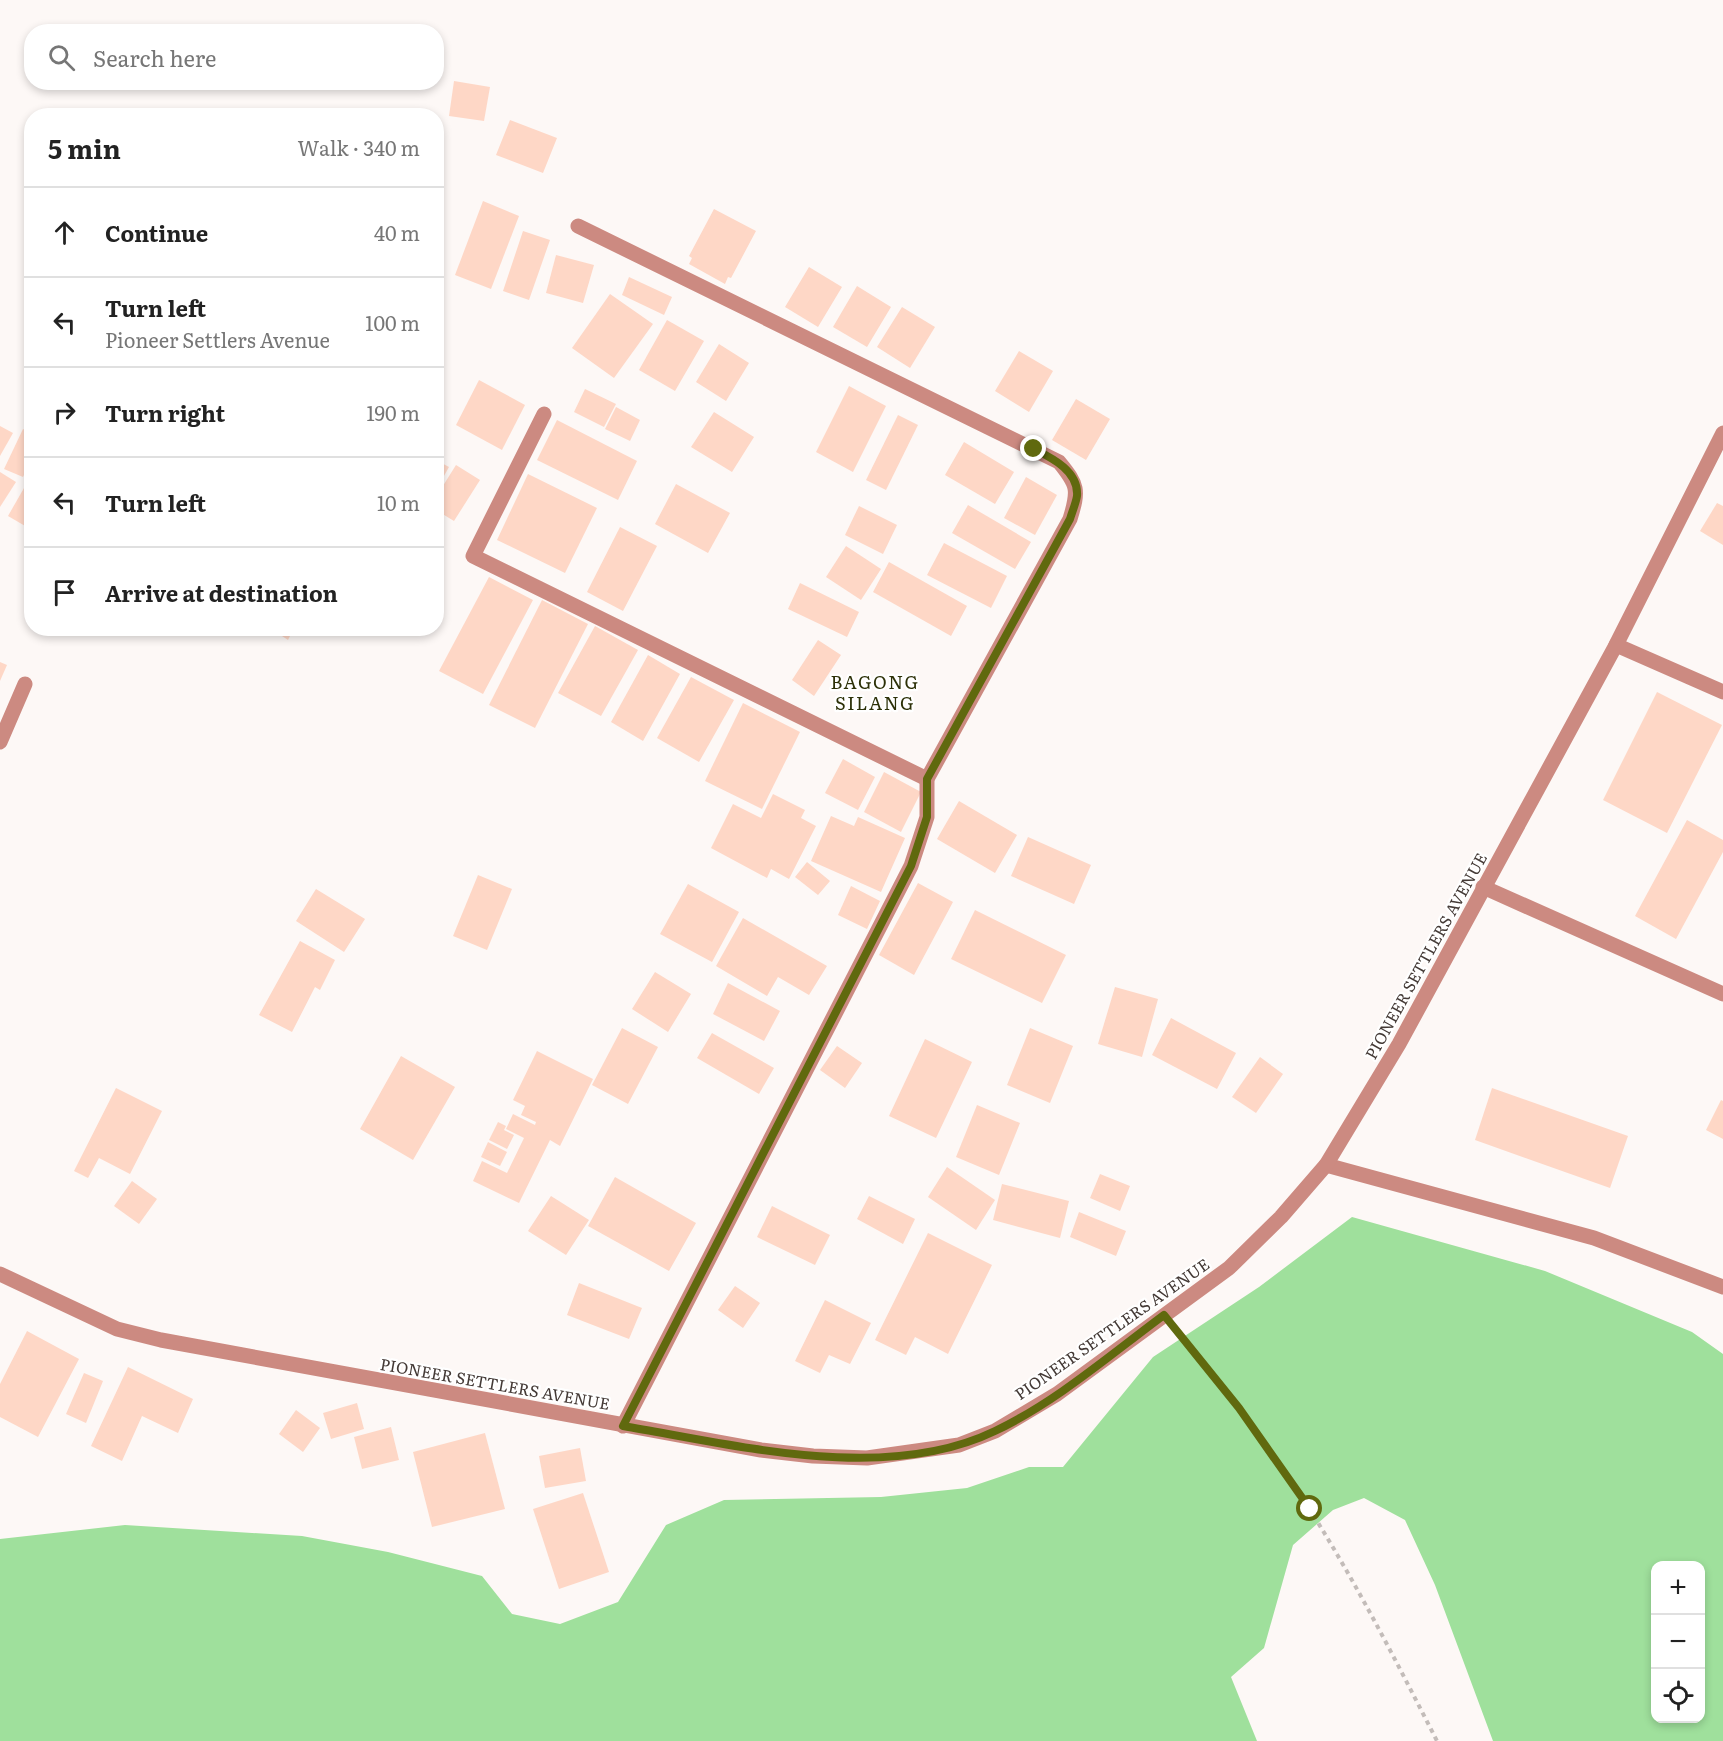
<!DOCTYPE html>
<html lang="en">
<head>
<meta charset="utf-8">
<style>
	body { margin:0; font-family:Literata,serif; background:#f6f6f6; color:#222 }
	.controls { position:absolute; right:18px; bottom:18px; display:grid; overflow:hidden; border-radius:12px; box-shadow:0 3px 9px #0003 }
	.controls button { width:54px; height:54px; display:grid; place-items:center; padding:0; border:0; border-bottom:2px solid #e0e0e0; background:#fff; color:#222; font:30px sans-serif }
	.stop { position:absolute; width:18px; height:18px; margin:-14px; border:4px solid #60690e; border-radius:50%; background:#fff }
	.stop.end { background:#60690e; border-color:#fff; box-shadow:0 2px 6px #0008 }
	.list { margin:0; padding:0; list-style:none }
	h2 { display:flex; justify-content:space-between; align-items:center; height:78px; margin:0; padding:0 24px; font-size:26px }
	h2 small { font-size:20px; font-weight:400; color:#767676 }
	.list li { display:grid; grid-template-columns:39px 1fr auto; gap:18px; align-items:center; box-sizing:border-box; height:90px; padding:0 24px; border-top:2px solid #e0e0e0 }
	.list b { display:block; font-size:22px; white-space:nowrap }
	.list p { margin:0; font-size:20px; white-space:nowrap; color:#767676 }
	.list em { font-size:20px; font-style:normal; color:#767676 }
	.icon { flex:none; width:33px; height:33px; fill:none; stroke:currentColor; stroke-width:2; stroke-linecap:round; stroke-linejoin:round }
	.map { position:relative; flex:none; width:1723px; height:1741px; overflow:hidden }
	.search { position:absolute; background:#fff; box-shadow:0 3px 9px #0003; left:24px; top:24px; width:420px; height:66px; display:flex; align-items:center; gap:15px; box-sizing:border-box; padding:0 21px; border-radius:24px; color:#767676; font-size:22px }
	.panel { position:absolute; background:#fff; box-shadow:0 3px 9px #0003; left:24px; top:108px; width:420px; height:528px; border-radius:24px }
	.map>svg:first-child { display:block }
	.green { fill:#9fe09c; fill-rule:evenodd }
	.building { fill:#fed7c6 }
	.lines { fill:none; stroke-linecap:round; stroke-linejoin:round }
	.path { stroke:#c3bcb9; stroke-width:4; stroke-dasharray:4.5 4.5; stroke-linecap:butt }
	.minor { stroke:#cc8a81; stroke-width:15 }
	.route { stroke:#60690e; stroke-width:8 }
	.labels { text-anchor:middle; stroke-width:4.5; stroke-linejoin:round; paint-order:stroke }
	.street-label { font-size:16px; fill:#443a36; stroke:#fff }
	.neighbourhood-label { font-size:18px; letter-spacing:1.5px; fill:#2d3108; stroke:#fff }
</style>
</head>
<body>
<div class="map">
<svg width="1723" height="1741" viewBox="0 0 1723 1741">
	<rect width="100%" height="100%" fill="#fdf8f6"/>
	<path class="green" d="M1352,1217L1545,1271L1692,1332L1723,1354V1741H1493L1435,1585L1405,1520L1364,1498L1333,1510L1293,1545L1264,1648L1231,1677L1257,1741H0V1539L125,1525L302,1536L388,1552L482,1576L512,1614L560,1624L618,1602L666,1525L724,1500L881,1497L967,1488L1029,1467H1063L1153,1357L1259,1287ZM1656,1566H1700V1718H1656Z"/>
	<g class="building">
		<polygon points="454,81 490,87 484,121 449,116"/>
		<polygon points="510,120 557,138 543,173 496,155"/>
		<polygon points="483,201 519,216 491,289 455,275"/>
		<polygon points="714,209 756,231 731,278 728,277 725,284 689,264 692,258 689,256"/>
		<polygon points="523,231 550,240 529,300 503,291"/>
		<polygon points="556,255 594,265 583,303 546,293"/>
		<polygon points="809,267 842,287 818,327 785,307"/>
		<polygon points="629,277 672,297 664,315 622,295"/>
		<polygon points="857,286 891,307 867,347 833,327"/>
		<polygon points="610,294 653,324 614,378 572,348"/>
		<polygon points="902,307 935,327 910,368 877,347"/>
		<polygon points="667,320 704,341 675,391 639,370"/>
		<polygon points="719,344 749,363 726,401 696,382"/>
		<polygon points="1019,351 1053,371 1029,412 995,391"/>
		<polygon points="479,380 525,405 502,450 456,425"/>
		<polygon points="849,386 886,406 853,472 816,452"/>
		<polygon points="585,389 616,404 604,427 574,412"/>
		<polygon points="1076,399 1110,419 1086,460 1052,440"/>
		<polygon points="616,407 640,420 630,441 605,429"/>
		<polygon points="714,412 754,437 732,472 691,447"/>
		<polygon points="898,415 918,425 886,490 866,480"/>
		<polygon points="557,420 637,461 618,500 537,460"/>
		<polygon points="0,426 13,433 0,456"/>
		<polygon points="23,429 32,434 32,459 23,477 4,469"/>
		<polygon points="964,442 1014,472 995,504 945,475"/>
		<polygon points="436,460 449,467 436,490"/>
		<polygon points="456,465 480,480 454,521 436,510 436,497"/>
		<polygon points="0,472 16,482 0,507"/>
		<polygon points="528,474 597,508 565,573 497,540"/>
		<polygon points="1026,477 1057,495 1035,535 1004,518"/>
		<polygon points="28,481 32,483 32,530 8,516"/>
		<polygon points="676,484 730,513 708,553 655,524"/>
		<polygon points="1717,503 1723,506 1723,545 1700,531"/>
		<polygon points="968,505 1031,542 1015,569 952,533"/>
		<polygon points="859,506 897,525 883,554 845,535"/>
		<polygon points="620,527 657,546 623,611 587,592"/>
		<polygon points="944,543 1007,576 991,608 927,575"/>
		<polygon points="846,546 881,569 861,600 826,577"/>
		<polygon points="889,562 967,606 951,636 873,592"/>
		<polygon points="489,577 533,600 483,694 439,671"/>
		<polygon points="800,583 859,612 847,637 788,609"/>
		<polygon points="542,600 588,624 535,728 489,705"/>
		<polygon points="595,626 638,650 601,716 558,693"/>
		<polygon points="270,628 294,628 288,640"/>
		<polygon points="818,640 841,655 814,696 792,680"/>
		<polygon points="648,655 680,674 643,741 611,722"/>
		<polygon points="0,662 7,665 0,681"/>
		<polygon points="691,677 734,700 699,762 657,738"/>
		<polygon points="1657,692 1722,725 1667,833 1603,800"/>
		<polygon points="743,703 800,732 762,809 705,781"/>
		<polygon points="843,759 875,777 858,810 825,793"/>
		<polygon points="884,772 921,792 901,832 864,812"/>
		<polygon points="773,794 805,810 801,818 816,826 789,879 771,869 767,878 711,848 733,804 761,818"/>
		<polygon points="959,801 1017,835 995,873 937,839"/>
		<polygon points="831,816 854,826 858,817 905,838 881,892 811,861"/>
		<polygon points="1687,820 1723,840 1723,852 1676,939 1635,916"/>
		<polygon points="1028,837 1091,865 1074,904 1011,876"/>
		<polygon points="807,862 830,881 818,895 795,877"/>
		<polygon points="478,875 512,889 487,950 453,936"/>
		<polygon points="918,883 953,902 914,975 879,955"/>
		<polygon points="688,884 739,912 712,962 660,934"/>
		<polygon points="851,886 880,901 867,929 838,915"/>
		<polygon points="316,889 365,919 344,952 296,921"/>
		<polygon points="975,910 1066,955 1042,1003 951,959"/>
		<polygon points="743,918 827,966 809,995 778,977 767,996 716,966"/>
		<polygon points="300,941 335,960 320,990 315,987 292,1032 259,1015"/>
		<polygon points="655,972 691,994 668,1032 632,1009"/>
		<polygon points="728,983 780,1011 764,1041 713,1014"/>
		<polygon points="1115,987 1158,999 1142,1057 1098,1044"/>
		<polygon points="1171,1018 1236,1053 1217,1089 1152,1055"/>
		<polygon points="622,1028 658,1047 628,1104 592,1085"/>
		<polygon points="1030,1028 1073,1046 1050,1103 1007,1085"/>
		<polygon points="712,1033 774,1068 759,1094 697,1058"/>
		<polygon points="925,1039 972,1062 936,1138 889,1116"/>
		<polygon points="837,1046 862,1063 845,1088 820,1070"/>
		<polygon points="537,1051 593,1079 560,1146 550,1140 519,1203 473,1181 482,1161 507,1173 524,1138 506,1129 513,1114 535,1125 536,1122 521,1115 525,1106 513,1100"/>
		<polygon points="401,1056 455,1087 413,1160 360,1129"/>
		<polygon points="1260,1057 1283,1074 1256,1113 1232,1097"/>
		<polygon points="116,1088 162,1111 130,1174 99,1158 88,1178 74,1171"/>
		<polygon points="1492,1088 1628,1136 1610,1188 1475,1140"/>
		<polygon points="1721,1100 1723,1101 1723,1139 1706,1130"/>
		<polygon points="977,1105 1020,1123 999,1175 956,1157"/>
		<polygon points="498,1122 506,1126 504,1130 514,1135 507,1149 489,1140"/>
		<polygon points="488,1142 507,1152 500,1166 481,1157"/>
		<polygon points="947,1167 995,1200 976,1230 928,1197"/>
		<polygon points="1100,1174 1130,1186 1120,1211 1090,1198"/>
		<polygon points="615,1177 696,1223 669,1271 588,1226"/>
		<polygon points="132,1181 157,1199 139,1224 114,1206"/>
		<polygon points="1002,1184 1069,1201 1060,1238 993,1220"/>
		<polygon points="551,1196 589,1220 566,1255 528,1231"/>
		<polygon points="869,1196 915,1219 903,1244 857,1219"/>
		<polygon points="772,1206 830,1235 815,1265 757,1237"/>
		<polygon points="1079,1212 1126,1231 1116,1256 1070,1237"/>
		<polygon points="928,1233 992,1265 948,1354 915,1337 906,1355 875,1340"/>
		<polygon points="579,1283 642,1308 629,1339 567,1315"/>
		<polygon points="735,1286 760,1303 743,1328 718,1310"/>
		<polygon points="825,1300 871,1323 850,1364 829,1355 820,1373 795,1361"/>
		<polygon points="27,1331 79,1359 38,1437 0,1417 0,1384"/>
		<polygon points="128,1367 193,1399 178,1433 142,1416 122,1461 91,1446"/>
		<polygon points="84,1373 103,1381 86,1423 66,1414"/>
		<polygon points="357,1403 364,1429 331,1439 323,1413"/>
		<polygon points="296,1410 320,1428 303,1452 279,1434"/>
		<polygon points="391,1427 399,1460 362,1469 354,1437"/>
		<polygon points="485,1433 505,1509 432,1527 413,1452"/>
		<polygon points="580,1448 586,1481 545,1488 539,1456"/>
		<polygon points="583,1493 609,1572 559,1589 533,1509"/>
	</g>
	<g class="lines">
		<path class="path" d="M1180,1335C1226,1391 1272,1448 1310,1510C1357,1584 1397,1663 1437,1741"/>
		<g class="minor">
			<path d="M578,226L1059,462C1078,485 1079,490 1070,519L927,779V817L911,866L623,1426"/>
			<polyline points="544,414 473,556 927,779"/>
			<polyline points="1616,645 1723,692"/>
			<polyline points="0,742 25,684"/>
			<polyline points="1483,887 1723,994"/>
			<polyline points="1326,1165 1594,1238 1723,1287"/>
			<polyline points="0,1274 117,1329 161,1340 761,1450 813,1456 867,1458 959,1445 995,1431 1057,1394 1229,1268 1281,1217 1326,1165 1399,1044 1616,645 1723,433"/>
		</g>
	</g>
	<g class="lines">
		<path class="route" d="M1034,449C1052,458 1079,471 1077,496C1076,503 1072,512 1070,519L927,779V817L911,866L623,1426C736,1445 886,1484 995,1431C1056,1402 1110,1355 1164,1315L1239,1408L1310,1509"/>
	</g>
	<g class="labels">
		<g class="street-label">
			<text transform="translate(1426 956) rotate(-61)" y="6">PIONEER SETTLERS AVENUE</text>
			<text transform="translate(1112 1329) rotate(-35)" y="6">PIONEER SETTLERS AVENUE</text>
			<text transform="translate(495 1384) rotate(10)" y="6">PIONEER SETTLERS AVENUE</text>
		</g>
		<g class="neighbourhood-label">
			<text x="875" y="689">BAGONG<tspan x="875" dy="21">SILANG</tspan></text>
		</g>
	</g>
</svg>
<div class="controls">
<button>+</button>
<button>−</button>
<button><svg class="icon" aria-label="locate" viewBox="0 0 24 24"><circle cx="12" cy="12" r="6"/><path d="M12 2v4M12 18v4M2 12h4M18 12h4"/></svg></button>
</div>
<div class="stop" style="left:1310px;top:1509px"></div>
<div class="stop end" style="left:1034px;top:449px"></div>
<div class="search"><svg class="icon" aria-label="search" viewBox="0 0 24 24"><circle cx="10" cy="10" r="6"/><path d="M15 15l6 6"/></svg>Search here</div>
<section class="panel">
<h2>5 min<small>Walk · 340 m</small></h2>
<ul class="list">
<li><svg class="icon" aria-label="ahead" viewBox="0 0 24 24"><path d="M12 20V5M6 11l6-6 6 6"/></svg><div><b>Continue</b></div><em>40 m</em></li>
<li><svg class="icon" aria-label="left" viewBox="0 0 24 24"><path d="M17 20v-9H6M10 6l-5 5 5 5"/></svg><div><b>Turn left</b><p>Pioneer Settlers Avenue</p></div><em>100 m</em></li>
<li><svg class="icon" aria-label="right" viewBox="0 0 24 24"><path d="M7 20v-9h11M14 6l5 5-5 5"/></svg><div><b>Turn right</b></div><em>190 m</em></li>
<li><svg class="icon" aria-label="left" viewBox="0 0 24 24"><path d="M17 20v-9H6M10 6l-5 5 5 5"/></svg><div><b>Turn left</b></div><em>10 m</em></li>
<li><svg class="icon" aria-label="arrive" viewBox="0 0 24 24"><path d="M6 21V4h12l-3 4 3 4H6"/></svg><div><b>Arrive at destination</b></div></li>
</ul>
</section>
</div>
</body>
</html>
